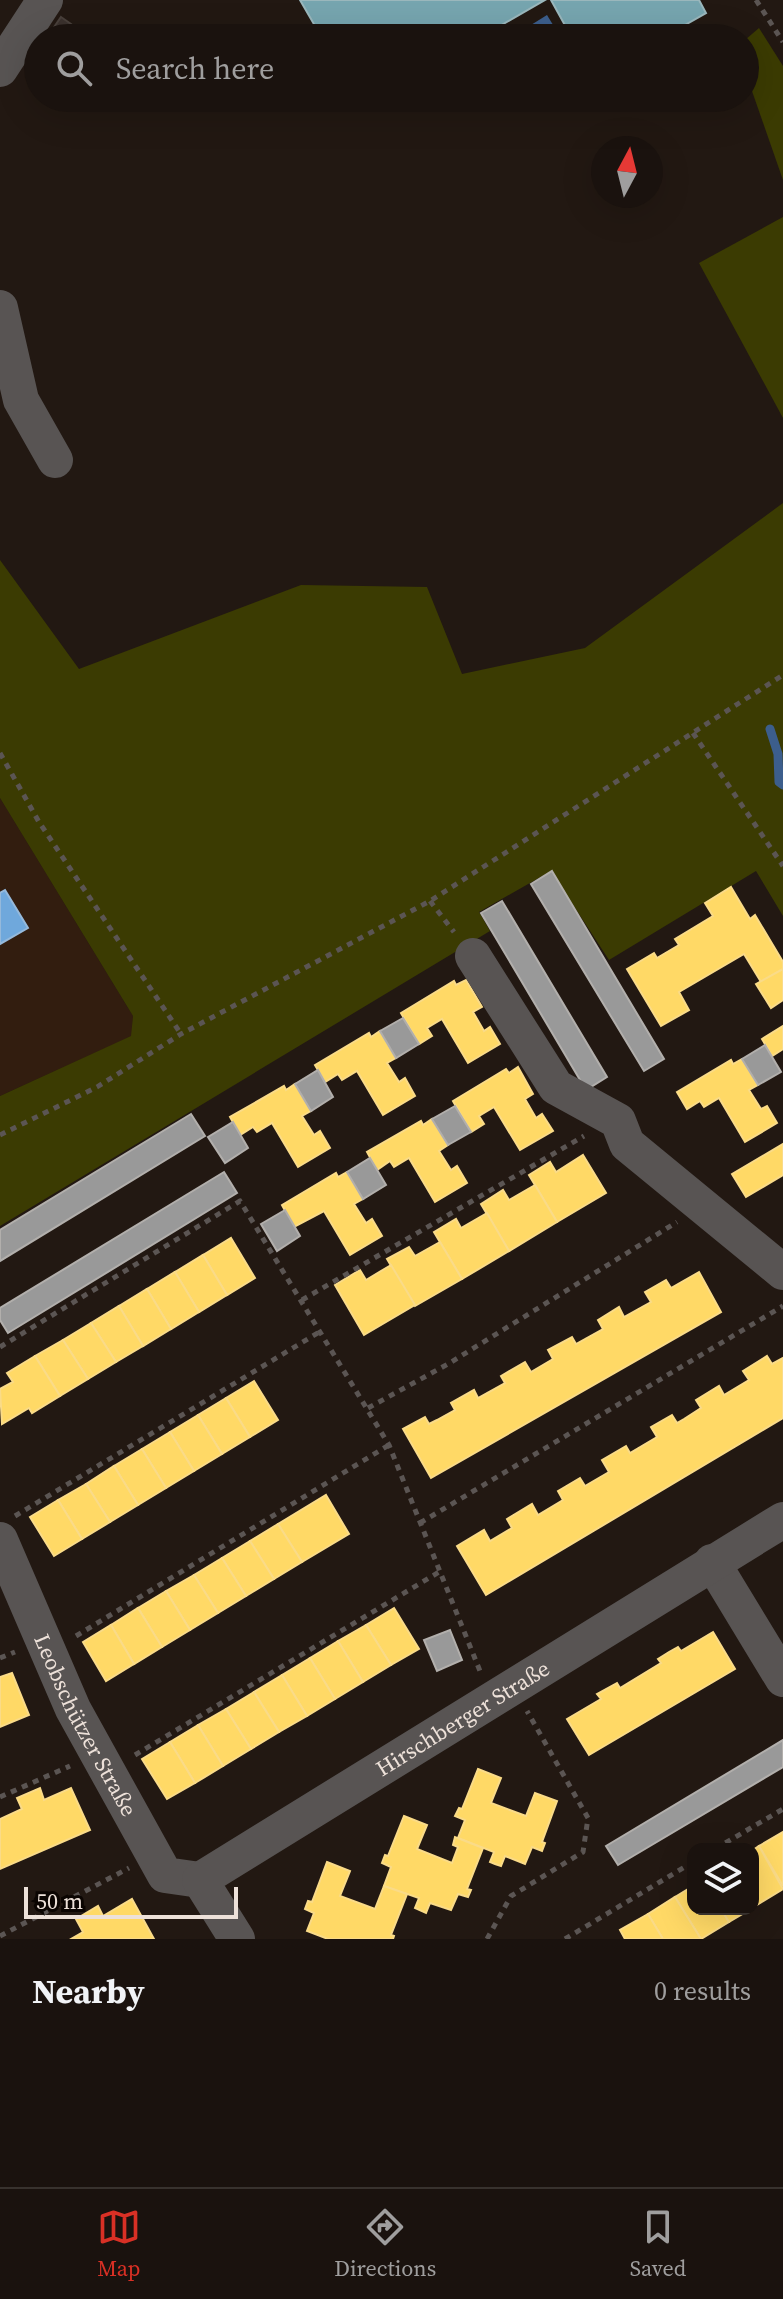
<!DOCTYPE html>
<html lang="en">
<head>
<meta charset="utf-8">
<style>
	body { margin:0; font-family:"Source Serif 4",serif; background:#231b17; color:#f1f3f6 }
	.controls { position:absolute; right:24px; bottom:24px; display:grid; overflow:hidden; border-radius:16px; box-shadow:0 8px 32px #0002 }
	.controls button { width:72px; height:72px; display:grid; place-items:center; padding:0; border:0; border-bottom:2px solid #38322e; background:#1a120e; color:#f1f3f6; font:40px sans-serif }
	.compass { position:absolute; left:591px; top:136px; width:72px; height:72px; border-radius:50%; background:#1a120e; box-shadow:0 8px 32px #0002; rotate:7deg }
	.scale { position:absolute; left:24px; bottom:20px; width:214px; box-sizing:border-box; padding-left:8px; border:4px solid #ede1d9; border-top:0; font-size:22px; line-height:28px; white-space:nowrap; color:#ede1d9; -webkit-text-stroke:6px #0b0502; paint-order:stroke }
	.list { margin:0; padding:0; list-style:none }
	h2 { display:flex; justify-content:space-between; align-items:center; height:104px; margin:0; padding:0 32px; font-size:34px }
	h2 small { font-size:26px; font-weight:400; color:#9f9e9e }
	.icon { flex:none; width:44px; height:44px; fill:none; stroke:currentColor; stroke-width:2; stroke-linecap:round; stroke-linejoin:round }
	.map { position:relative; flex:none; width:783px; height:1939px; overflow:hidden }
	.search { position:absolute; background:#1a120e; box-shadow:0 8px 32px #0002; left:24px; right:24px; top:24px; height:88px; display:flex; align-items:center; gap:20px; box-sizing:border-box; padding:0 28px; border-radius:44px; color:#9f9e9e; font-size:30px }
	.sheet { height:248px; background:#1a120e }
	nav { display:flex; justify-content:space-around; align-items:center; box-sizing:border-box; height:112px; border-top:2px solid #38322e; background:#1a120e; font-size:22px; color:#9f9e9e }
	nav a { display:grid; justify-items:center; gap:4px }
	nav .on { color:#d93025 }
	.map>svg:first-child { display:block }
	.built { fill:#321d0f }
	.green { fill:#3b3b02 }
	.water { fill:#3c5e8c }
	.homes { fill:#ffd966; stroke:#fadb88; stroke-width:2 }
	.schools { fill:#6fa8dc; stroke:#95b9db; stroke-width:2 }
	.public { fill:#76a5af; stroke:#9ab7bc; stroke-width:2 }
	.industry { fill:#999; stroke:#b2afac; stroke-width:2 }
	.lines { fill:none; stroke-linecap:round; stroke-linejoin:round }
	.stream { stroke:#3c5e8c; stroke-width:9 }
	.building { fill:#3a312d; stroke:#49403b; stroke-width:2 }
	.path { stroke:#5b5553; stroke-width:5; stroke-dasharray:6 6; stroke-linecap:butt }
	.minor { stroke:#585453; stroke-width:36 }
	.labels { text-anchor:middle; stroke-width:8; stroke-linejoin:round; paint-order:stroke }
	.street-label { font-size:22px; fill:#ede1d9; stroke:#0b0502 }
</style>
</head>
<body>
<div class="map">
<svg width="783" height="1939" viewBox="0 0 783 1939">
	<rect width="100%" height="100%" fill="#221812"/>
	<polygon class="built" points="0,798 133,1016 132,1036 0,1096"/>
	<g class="green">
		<polygon points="759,28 783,66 783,180 745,71 745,40"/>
		<polygon points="783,217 783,418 699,263"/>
		<polygon points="783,503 783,916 756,871 609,960 551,871 479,912 490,931 0,1226 0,1096 131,1036 133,1016 0,798 0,560 79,669 301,585 427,587 462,674 585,648"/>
	</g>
	<polygon class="water" points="547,15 561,38 510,38"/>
	<g class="homes">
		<polygon points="731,887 750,919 755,915 783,962 783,969 761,982 744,954 679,992 689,1010 661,1026 627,969 654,953 657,958 679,945 675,939 713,916 705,903"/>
		<polygon points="783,969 783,1000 771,1008 756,984"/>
		<polygon points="466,980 482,1007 473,1012 484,1031 490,1027 500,1044 468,1063 442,1019 427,1028 432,1036 419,1044 401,1013 454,981 456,985"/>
		<polygon points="783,1026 783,1049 772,1056 762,1039"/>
		<polygon points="380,1031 396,1058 387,1063 399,1082 405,1078 415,1096 383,1115 357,1071 342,1080 338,1074 325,1082 315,1065 369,1033 371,1037"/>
		<polygon points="742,1059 758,1085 749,1090 761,1109 767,1106 777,1123 745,1142 719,1098 704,1107 700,1101 687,1109 677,1092 731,1060 733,1064"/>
		<polygon points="518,1067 533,1094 525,1099 536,1118 542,1114 553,1131 520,1150 494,1107 479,1116 484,1124 471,1132 453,1101 506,1069 509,1073"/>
		<polygon points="295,1084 311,1111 302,1116 314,1135 320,1131 330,1148 298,1167 272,1123 257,1132 253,1127 240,1135 230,1117 284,1086 286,1090"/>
		<polygon points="432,1119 448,1145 439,1151 451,1170 457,1166 467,1183 435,1202 409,1158 394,1167 390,1161 377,1170 367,1152 421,1121 423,1125"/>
		<polygon points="783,1144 783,1175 746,1197 732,1174"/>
		<polygon points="583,1155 606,1193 557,1222 529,1175 550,1162 556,1172"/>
		<polygon points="347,1172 363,1199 354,1204 366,1223 372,1219 382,1236 350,1255 324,1211 294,1227 282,1205 336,1173 338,1177"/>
		<polygon points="535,1185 557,1222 509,1251 481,1204 503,1190 509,1200"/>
		<polygon points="487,1213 509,1251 462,1279 434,1232 456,1219 461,1228"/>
		<polygon points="231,1238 255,1278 227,1295 203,1255"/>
		<polygon points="440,1242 462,1279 415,1306 387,1259 409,1247 415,1256"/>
		<polygon points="203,1255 227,1295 199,1312 175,1272"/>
		<polygon points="391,1265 415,1305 364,1335 335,1285 360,1270 366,1280"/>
		<polygon points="175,1272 199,1312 171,1329 147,1289"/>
		<polygon points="699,1272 721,1312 431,1478 403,1429 425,1417 429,1424 437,1420 455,1410 451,1403 474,1390 478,1398 505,1383 501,1376 525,1362 531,1372 553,1359 548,1350 572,1337 576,1344 603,1329 598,1320 619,1307 624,1317 651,1302 645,1292 666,1280 671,1288"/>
		<polygon points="147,1289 171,1329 143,1346 119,1306"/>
		<polygon points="119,1306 143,1346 116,1362 91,1323"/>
		<polygon points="91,1323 116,1362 88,1379 63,1340"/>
		<polygon points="63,1340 88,1379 60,1396 35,1356"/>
		<polygon points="35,1356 60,1396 32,1413 29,1408 2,1424 0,1389 13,1382 7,1373"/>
		<polygon points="767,1356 772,1364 783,1358 783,1418 486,1595 457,1546 484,1530 490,1541 512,1528 507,1519 532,1504 538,1515 563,1500 558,1491 580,1478 585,1486 609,1472 602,1460 626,1446 630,1453 657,1437 651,1427 672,1415 677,1423 684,1419 701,1408 696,1400 719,1386 724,1395 749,1380 743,1371"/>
		<polygon points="254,1381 278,1420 250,1437 226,1398"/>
		<polygon points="226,1398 250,1437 222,1454 198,1415"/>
		<polygon points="198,1415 222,1454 194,1471 170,1432"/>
		<polygon points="170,1432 194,1471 166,1488 142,1449"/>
		<polygon points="142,1449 166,1488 138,1505 114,1466"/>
		<polygon points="114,1466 138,1505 110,1522 86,1484"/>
		<polygon points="86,1484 110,1522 82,1539 58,1500"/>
		<polygon points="326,1495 349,1534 302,1562 278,1524"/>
		<polygon points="58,1500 82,1539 54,1556 30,1517"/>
		<polygon points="278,1524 302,1562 274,1579 250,1541"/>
		<polygon points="250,1541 274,1579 246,1596 222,1558"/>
		<polygon points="222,1558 246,1596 218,1613 194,1575"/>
		<polygon points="194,1575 218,1613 190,1630 166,1591"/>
		<polygon points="166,1591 190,1630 162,1647 138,1608"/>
		<polygon points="138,1608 162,1647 134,1664 111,1625"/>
		<polygon points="394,1608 419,1649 391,1665 366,1625"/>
		<polygon points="111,1625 134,1664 106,1681 83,1642"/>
		<polygon points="366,1625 391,1665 363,1682 338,1641"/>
		<polygon points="713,1632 735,1669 589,1755 567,1719 601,1699 597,1694 617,1683 620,1688 661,1663 658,1659 669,1652 678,1647 681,1651"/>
		<polygon points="338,1641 363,1682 335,1699 310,1658"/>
		<polygon points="310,1658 335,1699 307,1716 282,1675"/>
		<polygon points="12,1673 29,1715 0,1727 0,1677"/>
		<polygon points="282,1675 307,1716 279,1732 254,1692"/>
		<polygon points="254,1692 279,1732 251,1749 226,1709"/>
		<polygon points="226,1709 251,1749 223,1766 198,1725"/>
		<polygon points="198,1725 223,1766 195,1783 170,1742"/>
		<polygon points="170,1742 195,1783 167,1799 142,1759"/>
		<polygon points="478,1769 501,1778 491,1803 526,1816 535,1793 557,1801 542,1842 545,1843 542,1851 532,1847 525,1864 505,1856 501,1866 495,1864 490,1862 494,1852 458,1838 465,1820 455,1816 459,1808 462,1809"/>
		<polygon points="40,1788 44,1800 71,1788 90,1830 0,1869 0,1819 22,1809 17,1798"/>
		<polygon points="404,1816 427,1825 417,1849 452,1863 458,1847 453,1845 455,1837 483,1848 467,1889 471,1890 468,1897 458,1894 451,1910 430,1903 426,1913 415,1908 419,1898 384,1886 391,1867 382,1863 385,1855 388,1856"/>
		<polygon points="783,1832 783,1886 759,1846"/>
		<polygon points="759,1846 783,1889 757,1905 753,1899 753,1850"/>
		<polygon points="327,1862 350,1871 340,1896 375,1909 384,1886 407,1894 391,1935 394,1936 393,1939 328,1939 307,1931 314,1913 305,1909 308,1901 312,1902"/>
		<polygon points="693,1886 693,1909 721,1909 729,1922 701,1939 675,1897"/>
		<polygon points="675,1897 701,1939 663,1939 648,1914"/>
		<polygon points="132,1899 154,1939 71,1939 83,1932 76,1919 98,1906 103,1916"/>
		<polygon points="721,1909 751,1909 729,1922"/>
		<polygon points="648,1914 663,1939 625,1939 620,1930"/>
	</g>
	<polygon class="schools" points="5,890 28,928 0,944 0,893"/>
	<g class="public">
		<polygon points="300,0 545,0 479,38 322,38"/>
		<polygon points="551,0 699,0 706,13 662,38 572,38"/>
	</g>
	<g class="industry">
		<polygon points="552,871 664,1059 644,1071 531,884"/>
		<polygon points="502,901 607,1077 586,1090 481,913"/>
		<polygon points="403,1018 419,1044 396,1058 380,1031"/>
		<polygon points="765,1045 781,1072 758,1085 742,1059"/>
		<polygon points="318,1070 333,1097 311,1111 295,1084"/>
		<polygon points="455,1106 471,1132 448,1145 432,1119"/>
		<polygon points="191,1114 205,1136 0,1261 0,1230"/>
		<polygon points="233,1122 248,1148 225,1163 208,1137"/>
		<polygon points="370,1158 386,1185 363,1199 347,1172"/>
		<polygon points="224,1172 237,1193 8,1333 0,1320 0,1308"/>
		<polygon points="285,1210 300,1236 277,1251 261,1224"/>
		<polygon points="450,1630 462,1660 437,1671 424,1640"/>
		<polygon points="783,1740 783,1767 618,1865 606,1846"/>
	</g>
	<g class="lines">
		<polyline class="stream" points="770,729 778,754 779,782 783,785"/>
	</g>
	<polygon class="building" points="61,17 71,24 62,38 56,38 50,33"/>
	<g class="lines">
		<g class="path">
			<polyline points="756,0 783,42"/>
			<polyline points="693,733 783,866"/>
			<polyline points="0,753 39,822 181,1034"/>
			<polyline points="430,901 454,932"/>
			<polyline points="0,1135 97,1087 181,1034 430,901 783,675"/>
			<polyline points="302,1300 584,1136"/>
			<polyline points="0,1347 240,1201 389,1445 480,1671"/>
			<polyline points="368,1408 448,1364 677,1222"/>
			<polyline points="15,1516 321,1331"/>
			<polyline points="420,1523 783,1306"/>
			<polyline points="76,1636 389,1445"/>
			<polyline points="0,1658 15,1652"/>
			<polyline points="135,1755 439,1572"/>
			<polyline points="0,1797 70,1766"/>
			<polyline points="715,1849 783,1809"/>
			<polyline points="0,1936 129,1868"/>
			<polyline points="487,1939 511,1896 583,1852 588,1818 527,1711"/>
			<polyline points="565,1939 693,1862"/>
		</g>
		<g class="minor">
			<polyline points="0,69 45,0"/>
			<polyline points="0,308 21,400 55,460"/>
			<polyline points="473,956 556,1087 618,1121 627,1144 783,1272"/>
			<path id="s1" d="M0,1540L73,1709L165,1875L200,1880"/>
			<polyline points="712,1562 783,1679"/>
			<path id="s2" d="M237,1939L200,1880L783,1520"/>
		</g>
	</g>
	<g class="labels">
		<g class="street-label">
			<text dy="8" stroke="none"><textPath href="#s2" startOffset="378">Hirschberger Straße</textPath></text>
			<text dy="8" stroke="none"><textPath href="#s1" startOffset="204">Leobschützer Straße</textPath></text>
		</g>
	</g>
</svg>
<div class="controls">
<button><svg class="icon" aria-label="layers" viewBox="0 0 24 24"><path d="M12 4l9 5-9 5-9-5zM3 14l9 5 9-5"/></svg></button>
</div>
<svg class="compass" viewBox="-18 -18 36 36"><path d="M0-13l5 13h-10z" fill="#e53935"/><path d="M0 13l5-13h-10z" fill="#9f9e9e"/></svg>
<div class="scale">50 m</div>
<div class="search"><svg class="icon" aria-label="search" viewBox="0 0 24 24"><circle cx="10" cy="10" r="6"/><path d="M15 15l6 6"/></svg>Search here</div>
</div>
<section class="sheet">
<h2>Nearby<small>0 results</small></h2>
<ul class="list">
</ul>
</section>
<nav>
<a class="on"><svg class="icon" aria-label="map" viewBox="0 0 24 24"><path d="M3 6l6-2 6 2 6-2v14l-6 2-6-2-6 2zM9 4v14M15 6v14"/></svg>Map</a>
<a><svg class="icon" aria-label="directions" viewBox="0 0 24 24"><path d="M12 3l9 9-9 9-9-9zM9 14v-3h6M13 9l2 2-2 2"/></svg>Directions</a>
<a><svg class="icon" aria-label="saved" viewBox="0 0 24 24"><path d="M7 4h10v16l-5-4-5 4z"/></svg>Saved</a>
</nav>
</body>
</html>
